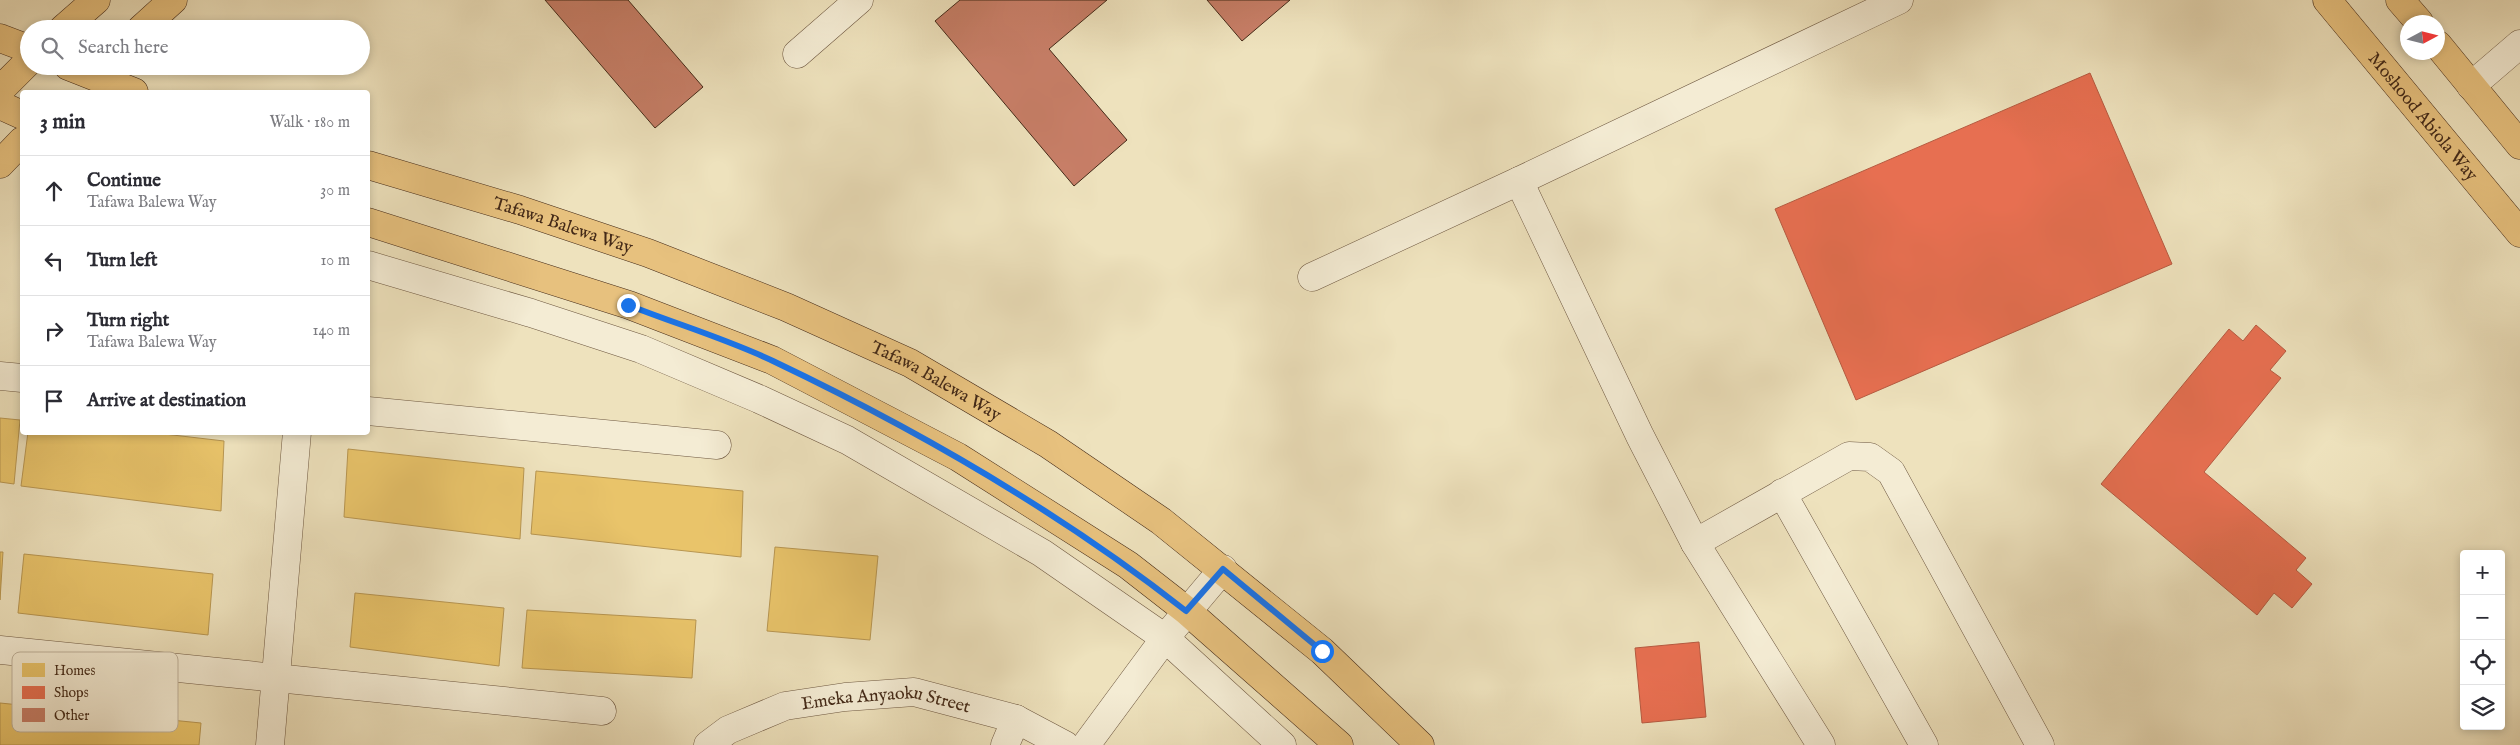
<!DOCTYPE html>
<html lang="en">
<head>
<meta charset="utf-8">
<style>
	body { margin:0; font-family:"IM FELL English",serif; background:#f7f7f7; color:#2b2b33 }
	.controls { position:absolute; right:15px; bottom:15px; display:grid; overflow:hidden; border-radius:5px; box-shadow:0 2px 8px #0003 }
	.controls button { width:45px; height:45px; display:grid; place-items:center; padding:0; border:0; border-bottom:1px solid #e1e1e2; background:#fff; color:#2b2b33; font:25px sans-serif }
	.compass { position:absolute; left:2400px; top:15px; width:45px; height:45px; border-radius:50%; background:#fff; box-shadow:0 2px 8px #0003; rotate:83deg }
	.stop { position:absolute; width:15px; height:15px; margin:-11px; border:4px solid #1a73e8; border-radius:50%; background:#fff }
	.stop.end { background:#1a73e8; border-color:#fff; box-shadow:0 1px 5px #0008 }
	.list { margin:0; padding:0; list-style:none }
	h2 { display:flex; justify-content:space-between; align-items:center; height:65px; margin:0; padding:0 20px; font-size:21px }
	h2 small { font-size:16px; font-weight:400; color:#7c7c81 }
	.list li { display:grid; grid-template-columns:32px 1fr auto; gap:15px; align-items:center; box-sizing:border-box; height:70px; padding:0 20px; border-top:1px solid #e1e1e2 }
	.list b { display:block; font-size:19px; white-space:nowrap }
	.list p { margin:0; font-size:16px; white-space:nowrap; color:#7c7c81 }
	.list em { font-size:16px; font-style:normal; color:#7c7c81 }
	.icon { flex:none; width:28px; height:28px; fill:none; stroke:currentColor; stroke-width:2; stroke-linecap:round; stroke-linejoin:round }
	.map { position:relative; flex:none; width:2520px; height:745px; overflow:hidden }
	.search { position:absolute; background:#fff; box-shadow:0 2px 8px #0003; left:20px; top:20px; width:350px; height:55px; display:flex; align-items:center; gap:12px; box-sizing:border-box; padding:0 18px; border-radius:28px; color:#7c7c81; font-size:19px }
	.panel { position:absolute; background:#fff; box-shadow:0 2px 8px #0003; left:20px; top:90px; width:350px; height:345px; border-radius:5px }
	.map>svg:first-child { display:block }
	.homes { fill:#e9c46a; stroke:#b89651 }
	.shops { fill:#e76f51; stroke:#b65a40 }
	.building { fill:#c77e67; stroke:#442a18 }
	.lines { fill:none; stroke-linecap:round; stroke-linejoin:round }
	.minor-casing { stroke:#6e5841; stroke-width:29 }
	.major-casing { stroke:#442a18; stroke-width:29 }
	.minor { stroke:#f4ecd4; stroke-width:28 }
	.major { stroke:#e7c17e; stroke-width:28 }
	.route { stroke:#1a73e8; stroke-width:6 }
	.labels { text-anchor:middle; stroke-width:5; stroke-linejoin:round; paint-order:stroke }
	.street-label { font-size:18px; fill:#442a18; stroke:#f4ecd4 }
	.key { fill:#f4ecd4; stroke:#bfb29c; stroke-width:1 }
	.key-label { font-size:14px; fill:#442a18 }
</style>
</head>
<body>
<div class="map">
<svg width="2520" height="745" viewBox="0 0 2520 745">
	<rect width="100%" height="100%" fill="#eee2bd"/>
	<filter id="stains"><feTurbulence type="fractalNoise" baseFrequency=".004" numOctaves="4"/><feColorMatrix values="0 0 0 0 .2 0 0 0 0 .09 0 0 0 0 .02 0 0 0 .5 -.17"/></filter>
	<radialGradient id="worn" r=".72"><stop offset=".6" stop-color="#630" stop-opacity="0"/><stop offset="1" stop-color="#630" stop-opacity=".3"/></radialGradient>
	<g class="homes">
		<polygon points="0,418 20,420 14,484 0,482"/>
		<polygon points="28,432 147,432 224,441 221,511 21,486"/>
		<polygon points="348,449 524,468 520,539 344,517"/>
		<polygon points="536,471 743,491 741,557 531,534"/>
		<polygon points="775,547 878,556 870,640 767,631"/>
		<polygon points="0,552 3,552 0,600"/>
		<polygon points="24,554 213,574 208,635 18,613"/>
		<polygon points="355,593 504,608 499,666 350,647"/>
		<polygon points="527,610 696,620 692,678 522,668"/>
		<polygon points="0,703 201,723 199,745 0,745"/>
	</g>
	<g class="shops">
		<polygon points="2090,73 2172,264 1856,400 1775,209"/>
		<polygon points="2256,325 2286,351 2270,370 2281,378 2204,472 2306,558 2296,570 2312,584 2292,608 2274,593 2257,615 2101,484 2229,329 2243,341"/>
		<polygon points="1699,642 1706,717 1642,723 1635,648"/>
	</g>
	<g class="building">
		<polygon points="545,0 628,0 703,87 655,128"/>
		<polygon points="960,0 1107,0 1049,49 1127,140 1074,186 935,21"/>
		<polygon points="1207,0 1290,0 1242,41"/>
	</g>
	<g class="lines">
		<g class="minor-casing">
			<g id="minor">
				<polyline points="797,54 859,0"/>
				<polyline points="2471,86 2520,44"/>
				<polyline points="1519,181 1640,436 1695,543 1821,745"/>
				<polyline points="368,265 531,313 641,349 759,399 847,440 1042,553 1165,638 1282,745"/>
				<polyline points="1312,277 1519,181 1899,0"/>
				<polyline points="0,376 22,378"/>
				<polyline points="368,411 717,445"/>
				<polyline points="1782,493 1924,745"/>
				<polyline points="1695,543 1849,456 1870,457 1891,472 2040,745"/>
				<polyline points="0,650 602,711"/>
				<polyline points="270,745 297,432"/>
				<path id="s1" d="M708,745L728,730L785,706L845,697L914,692L1016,719L1065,745"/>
				<polyline points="1005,745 1016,719"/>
				<polyline points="1086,745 1165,638 1223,569"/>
			</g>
		</g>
		<g class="major-casing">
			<g id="major">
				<path id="s2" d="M2327,0L2520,233"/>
				<polyline points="2400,0 2419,22"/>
				<polyline points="63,29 96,0"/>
				<polyline points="141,29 173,0"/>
				<polyline points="0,38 29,49"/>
				<polyline points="2438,45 2520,145"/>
				<polyline points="68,66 134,92"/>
				<polyline points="0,90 29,61"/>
				<polyline points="0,105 22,115"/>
				<polyline points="0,164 22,141"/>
				<path id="s3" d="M368,165L520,210L648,253L786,307L910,363L1048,444L1161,521L1322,651L1420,745"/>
				<polyline points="368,222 629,305 772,360 958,457 1128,565 1187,611 1339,745"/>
			</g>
		</g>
		<use href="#minor" class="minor"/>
		<use href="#major" class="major"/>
	</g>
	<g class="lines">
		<path class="route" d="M628,305C676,324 727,339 773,361C918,430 1060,512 1186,611L1223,569L1322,651"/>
	</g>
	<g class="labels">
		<g class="street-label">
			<text dy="6" stroke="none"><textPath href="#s2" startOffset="151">Moshood Abiola Way</textPath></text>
			<text dy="6" stroke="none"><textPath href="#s3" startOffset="204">Tafawa Balewa Way</textPath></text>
			<text dy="6" stroke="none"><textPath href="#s3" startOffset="609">Tafawa Balewa Way</textPath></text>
			<text dy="6" stroke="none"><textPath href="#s1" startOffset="189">Emeka Anyaoku Street</textPath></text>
		</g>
	</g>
	<rect x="12" y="652" width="166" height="80" rx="8" class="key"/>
	<rect x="22" y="663" width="23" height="14" fill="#e9c46a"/>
	<rect x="22" y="686" width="23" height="13" fill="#e76f51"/>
	<rect x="22" y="708" width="23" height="14" fill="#c77e67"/>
	<g class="key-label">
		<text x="54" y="675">Homes</text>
		<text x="54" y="697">Shops</text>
		<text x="54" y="720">Other</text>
	</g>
	<rect width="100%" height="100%" filter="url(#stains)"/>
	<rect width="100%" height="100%" fill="url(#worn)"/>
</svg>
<div class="controls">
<button>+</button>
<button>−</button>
<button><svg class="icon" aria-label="locate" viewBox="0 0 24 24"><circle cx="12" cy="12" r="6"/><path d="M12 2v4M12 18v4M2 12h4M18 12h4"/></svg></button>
<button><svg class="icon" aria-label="layers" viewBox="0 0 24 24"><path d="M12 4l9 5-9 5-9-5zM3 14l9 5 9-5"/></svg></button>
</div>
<svg class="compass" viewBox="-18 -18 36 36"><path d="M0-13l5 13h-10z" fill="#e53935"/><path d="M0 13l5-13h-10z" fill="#7c7c81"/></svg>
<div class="stop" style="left:1322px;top:651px"></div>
<div class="stop end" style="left:628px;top:305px"></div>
<div class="search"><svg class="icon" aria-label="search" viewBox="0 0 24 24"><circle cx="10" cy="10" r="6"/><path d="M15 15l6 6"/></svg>Search here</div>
<section class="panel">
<h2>3 min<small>Walk · 180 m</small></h2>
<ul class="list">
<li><svg class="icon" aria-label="ahead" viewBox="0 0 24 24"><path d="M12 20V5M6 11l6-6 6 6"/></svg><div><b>Continue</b><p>Tafawa Balewa Way</p></div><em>30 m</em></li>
<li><svg class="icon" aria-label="left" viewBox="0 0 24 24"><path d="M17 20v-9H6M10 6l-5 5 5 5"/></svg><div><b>Turn left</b></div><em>10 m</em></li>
<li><svg class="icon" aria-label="right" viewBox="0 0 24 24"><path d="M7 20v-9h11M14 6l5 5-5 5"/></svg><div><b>Turn right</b><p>Tafawa Balewa Way</p></div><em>140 m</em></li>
<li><svg class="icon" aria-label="arrive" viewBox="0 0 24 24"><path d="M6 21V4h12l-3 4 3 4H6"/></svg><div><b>Arrive at destination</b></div></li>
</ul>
</section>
</div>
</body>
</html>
